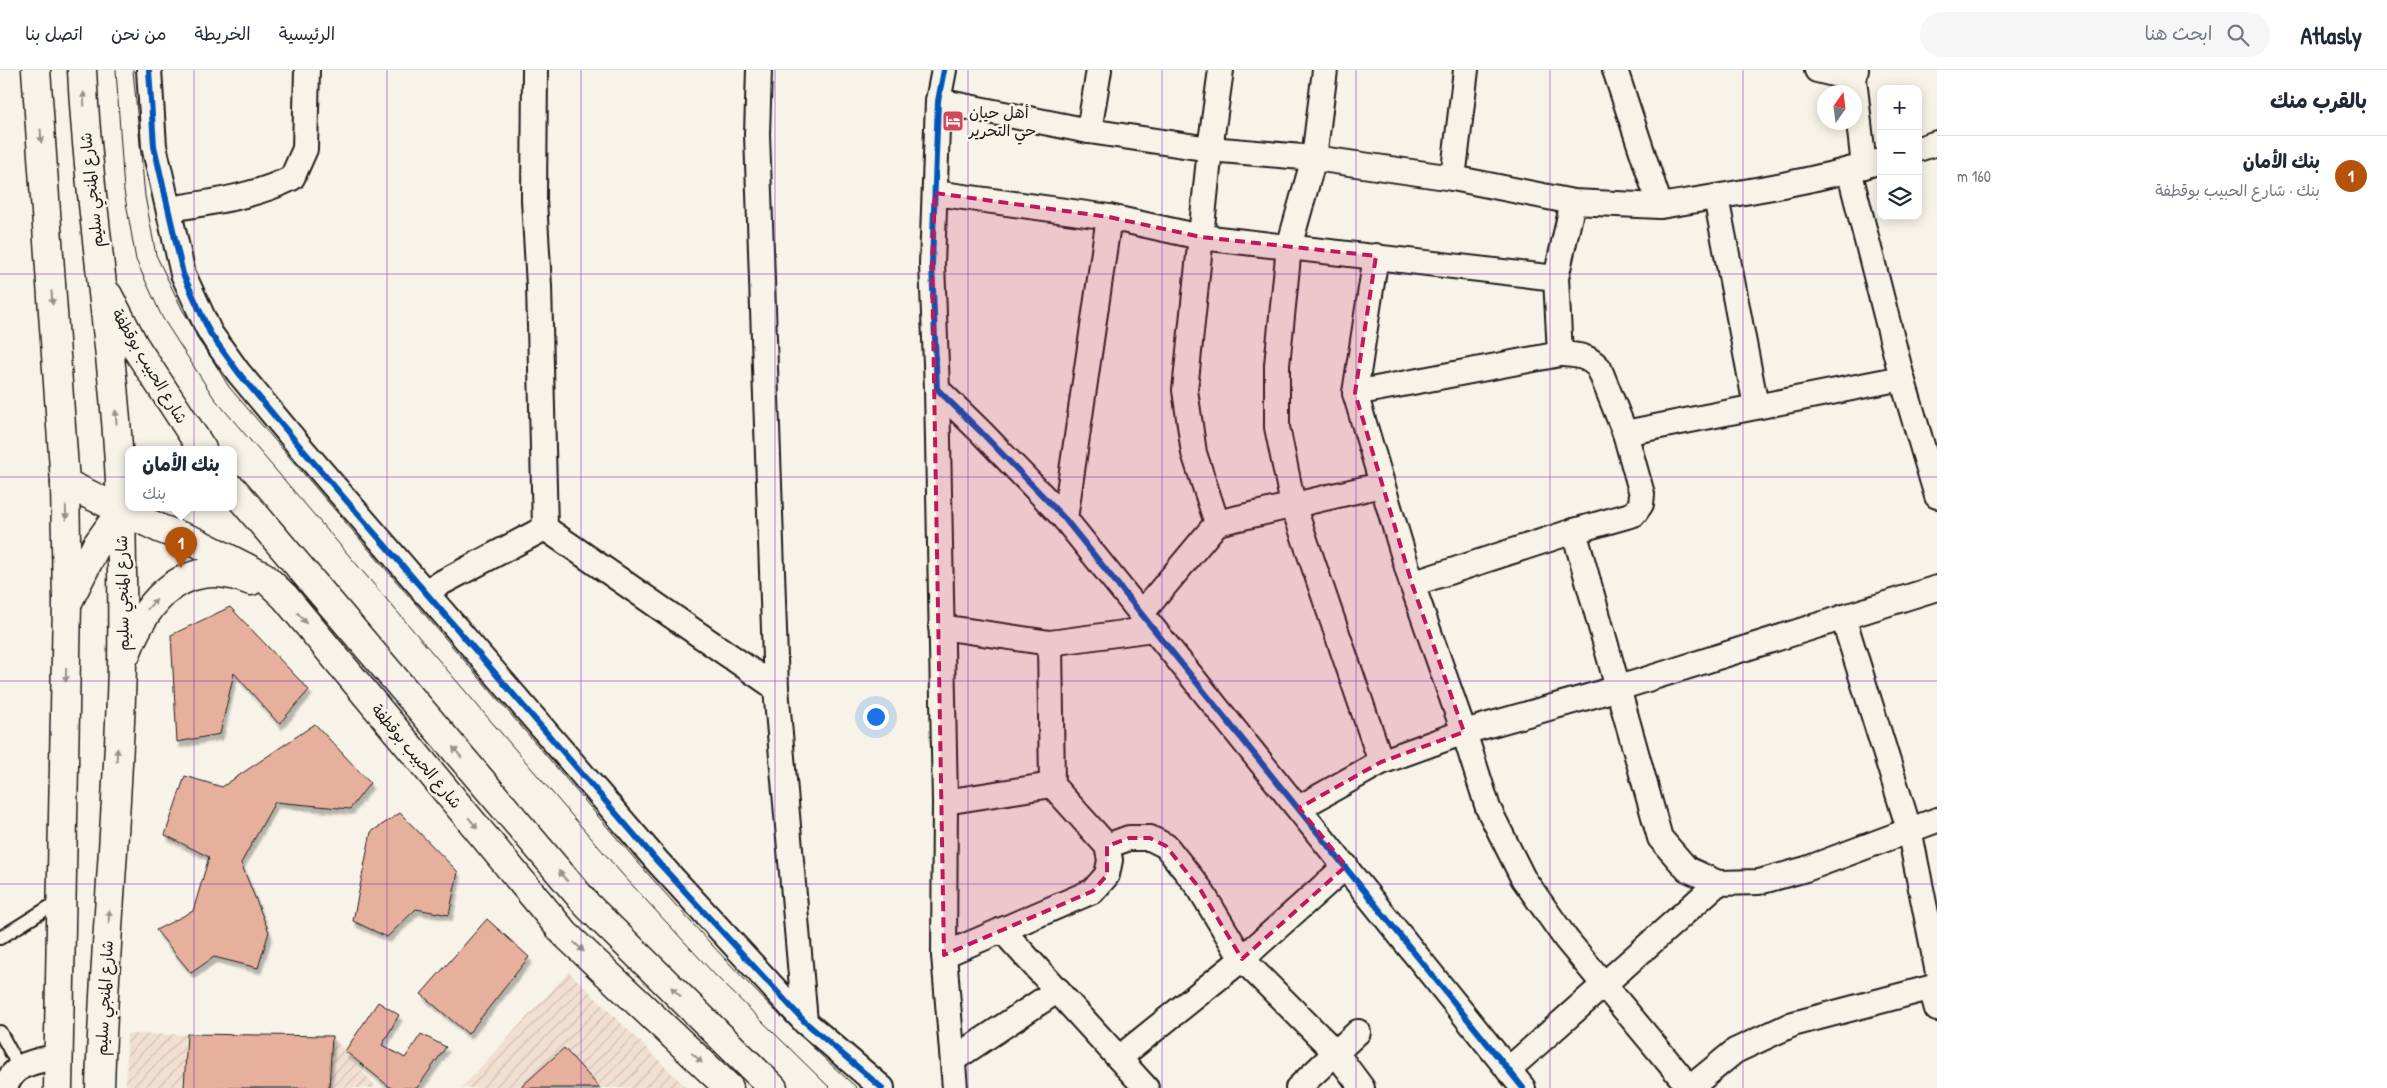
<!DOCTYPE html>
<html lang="ar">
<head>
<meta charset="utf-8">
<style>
	body { margin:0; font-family:"Patrick Hand","Playpen Sans Arabic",sans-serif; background:#f6f6f7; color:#1f2937; direction:rtl }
	.controls { position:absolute; right:15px; top:15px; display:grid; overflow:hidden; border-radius:10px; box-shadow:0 2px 12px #0003 }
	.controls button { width:45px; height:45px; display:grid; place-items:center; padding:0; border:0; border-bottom:1px solid #e0e1e3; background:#fff; color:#1f2937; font:25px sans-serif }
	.compass { position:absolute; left:1817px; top:15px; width:45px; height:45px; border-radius:50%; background:#fff; box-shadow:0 2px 12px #0003; rotate:14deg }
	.you { position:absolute; left:875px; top:646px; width:18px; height:18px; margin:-12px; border:4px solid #fff; border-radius:50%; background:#1a73e8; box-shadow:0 0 0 8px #1a73e833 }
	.badge { display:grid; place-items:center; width:32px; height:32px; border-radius:50%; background:#b45309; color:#fff; font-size:16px; font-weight:700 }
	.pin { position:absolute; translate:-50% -41px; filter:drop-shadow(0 1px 2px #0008) }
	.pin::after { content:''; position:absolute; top:26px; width:18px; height:15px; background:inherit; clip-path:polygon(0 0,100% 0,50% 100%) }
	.popup { position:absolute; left:125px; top:376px; width:112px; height:65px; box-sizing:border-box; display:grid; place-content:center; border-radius:10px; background:#fff; filter:drop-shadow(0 1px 4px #0005); font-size:16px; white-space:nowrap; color:#747a83 }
	.popup b { font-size:19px; color:#1f2937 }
	.popup::after { content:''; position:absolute; left:50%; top:100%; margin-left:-10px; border:10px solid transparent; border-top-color:#fff }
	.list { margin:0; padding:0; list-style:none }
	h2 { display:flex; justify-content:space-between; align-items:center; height:65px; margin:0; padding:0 20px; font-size:21px }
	h2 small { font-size:16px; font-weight:400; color:#747a83 }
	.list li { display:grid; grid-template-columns:32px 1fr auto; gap:15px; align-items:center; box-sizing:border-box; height:80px; padding:0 20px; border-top:1px solid #e0e1e3 }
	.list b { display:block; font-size:19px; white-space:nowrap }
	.list p { margin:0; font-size:16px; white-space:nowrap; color:#747a83 }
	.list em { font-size:16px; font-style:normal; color:#747a83 }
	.icon { flex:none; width:28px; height:28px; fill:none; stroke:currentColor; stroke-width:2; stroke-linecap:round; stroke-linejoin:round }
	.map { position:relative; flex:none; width:1937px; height:1018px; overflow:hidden; direction:ltr }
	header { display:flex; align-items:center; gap:30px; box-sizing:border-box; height:70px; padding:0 25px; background:#fff; border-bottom:1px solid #e0e1e3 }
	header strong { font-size:24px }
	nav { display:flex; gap:28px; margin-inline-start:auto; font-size:18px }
	.search { width:350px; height:45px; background:#f6f6f7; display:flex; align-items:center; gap:12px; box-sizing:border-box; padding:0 18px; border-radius:28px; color:#747a83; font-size:19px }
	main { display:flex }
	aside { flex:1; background:#fff }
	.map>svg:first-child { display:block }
	.industrial { fill:url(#industrial-furrows) }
	.building { fill:#e7b09d; stroke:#1c1c1c; filter:url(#shadow) }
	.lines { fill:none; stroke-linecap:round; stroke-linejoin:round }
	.service-casing { stroke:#1c1c1c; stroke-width:16 }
	.minor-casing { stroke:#1c1c1c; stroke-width:28 }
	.secondary-casing { stroke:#1c1c1c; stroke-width:31 }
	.service { stroke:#f7f3e8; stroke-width:12 }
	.minor { stroke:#f7f3e8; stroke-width:24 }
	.secondary { stroke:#f7f3e8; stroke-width:28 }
	.tram { stroke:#1c1c1c; stroke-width:1 }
	.cycleway-casing { stroke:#f7f3e8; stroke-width:9 }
	.cycleway { stroke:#0057b8; stroke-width:6 }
	.oneway { fill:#94928c }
	.marked { fill:#c2185b; fill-opacity:0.2; stroke:#c2185b; stroke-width:4; stroke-dasharray:10 6; stroke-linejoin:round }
	.grid { fill:none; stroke:#7b2cbf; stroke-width:1; stroke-opacity:0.55 }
	.labels { text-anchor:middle; stroke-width:5; stroke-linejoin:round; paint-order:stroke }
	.poi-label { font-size:16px; fill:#1c1c1c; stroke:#f7f3e8; text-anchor:start }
	.street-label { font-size:16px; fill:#1c1c1c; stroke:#f7f3e8 }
</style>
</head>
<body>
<header>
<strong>Atlasly</strong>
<div class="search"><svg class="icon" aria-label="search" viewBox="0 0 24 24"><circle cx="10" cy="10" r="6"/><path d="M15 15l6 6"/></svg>ابحث هنا</div>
<nav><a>الرئيسية</a><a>الخريطة</a><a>من نحن</a><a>اتصل بنا</a></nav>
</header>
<main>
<aside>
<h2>بالقرب منك<small></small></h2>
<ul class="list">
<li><span class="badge">1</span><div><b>بنك الأمان</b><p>بنك · شارع الحبيب بوقطفة</p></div><em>160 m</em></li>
</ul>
</aside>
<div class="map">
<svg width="1937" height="1018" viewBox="0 0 1937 1018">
	<defs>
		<pattern id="industrial-furrows" width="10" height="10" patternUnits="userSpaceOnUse" patternTransform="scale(1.25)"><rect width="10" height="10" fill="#f2dfd2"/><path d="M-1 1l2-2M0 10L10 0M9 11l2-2" fill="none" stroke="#cfbfb4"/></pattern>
		<filter id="shadow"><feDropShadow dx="3" dy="5.5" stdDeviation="1" flood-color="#0004"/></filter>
	</defs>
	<rect width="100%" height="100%" fill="#f7f3e8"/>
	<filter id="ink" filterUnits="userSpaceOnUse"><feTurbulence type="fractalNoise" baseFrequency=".02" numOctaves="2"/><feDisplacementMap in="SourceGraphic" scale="10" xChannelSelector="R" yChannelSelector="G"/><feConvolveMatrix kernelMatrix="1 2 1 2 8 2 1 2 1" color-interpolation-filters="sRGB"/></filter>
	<g filter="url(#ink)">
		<g class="industrial">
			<polygon points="569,902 687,1018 461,1018"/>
			<polygon points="127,964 332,966 377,1018 126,1018"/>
		</g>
		<g class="building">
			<polygon points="230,537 309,620 279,654 234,603 220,664 177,672 171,565"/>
			<polygon points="315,654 370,713 350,739 275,732 241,793 269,862 258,898 214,887 191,903 156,860 193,841 209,787 165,765 185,706 222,717"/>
			<polygon points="400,743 458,802 449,845 416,839 387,867 353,851 371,762"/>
			<polygon points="487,849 529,887 468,964 421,924"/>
			<polygon points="378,932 399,945 382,975 405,988 421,964 446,977 417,1018 391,1018 345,981"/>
			<polygon points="187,964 332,966 329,1018 184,1018"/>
			<polygon points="564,978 600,1018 520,1018"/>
		</g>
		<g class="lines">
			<g class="service-casing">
				<g id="service">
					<polyline points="0,868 62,829"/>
					<polyline points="0,962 19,997"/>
				</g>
			</g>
			<g class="minor-casing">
				<g id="minor">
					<polyline points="149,0 154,76 183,204 210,263 238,302 302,379 657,791 805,952 882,1018"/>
					<polyline points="535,0 534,130 539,216 545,458 776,618"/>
					<polyline points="759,0 757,64 776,618 805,952"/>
					<polyline points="944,0 938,31 932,194 937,319 981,362 1065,449 1523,1018"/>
					<polyline points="1221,0 1210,79 1185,320 1194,383 1217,453 1381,415"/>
					<polyline points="1325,0 1314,88 1289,177 1277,295 1277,357 1293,435 1381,692"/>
					<path d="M1615,0L1660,136C1734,124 1809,113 1881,91"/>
					<polyline points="1817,0 1854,9"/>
					<polyline points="1856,0 1854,9 1864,96"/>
					<polyline points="938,31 1089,61 1210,79 1314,88 1453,108 1573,132 1660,136"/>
					<polyline points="1089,61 1099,0"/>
					<polyline points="1918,79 1937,73"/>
					<polyline points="1453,108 1466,0"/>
					<polyline points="935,123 1109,147 1201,167 1556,208"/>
					<polyline points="1716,127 1756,336"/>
					<path d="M169,139C212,132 253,127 292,108L305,79L307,0"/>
					<polyline points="1376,186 1355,323 1412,514"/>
					<polyline points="1560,284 1556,208 1573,132"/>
					<polyline points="1902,308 1937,426"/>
					<polyline points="937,319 945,732 944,885 955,1018"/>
					<path d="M1355,323L1560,284C1577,285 1587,285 1599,298L1625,363L1642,424L1641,434L1634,444L1574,461L1412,514L1464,662L1488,738L1523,808L1566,869L1690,1018"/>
					<polyline points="1625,363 1902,308 1849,100"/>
					<polyline points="1065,449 1109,147"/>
					<polyline points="1574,461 1660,768 1687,799 1718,813 1759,812 1806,799 1937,750"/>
					<polyline points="424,522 545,458"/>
					<polyline points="1141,544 1217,453"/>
					<polyline points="1843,547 1909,759 1937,898"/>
					<polyline points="941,557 1050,573 1153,559"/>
					<polyline points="945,732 1052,715"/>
					<polyline points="1299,738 1381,692 1464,662 1619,618 1937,518"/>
					<polyline points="1107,776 1129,768 1150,768 1166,776 1200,819 1242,889 1336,983 1362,1018"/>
					<polyline points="1002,860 1146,1018"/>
					<polyline points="944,885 1093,821 1107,805 1110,790 1107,776 1052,715 1050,573"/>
					<polyline points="1931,918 1937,939"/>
					<polyline points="1119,988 1242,889 1346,796"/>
					<polyline points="954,989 1058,920"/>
					<polyline points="1508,1000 1718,813"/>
					<path d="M5,1018C14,992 35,992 59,986"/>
					<polyline points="1298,1018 1358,962"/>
					<polyline points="1690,1018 1735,981 1793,954 1937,916"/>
				</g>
			</g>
			<g class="secondary-casing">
				<g id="secondary">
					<polyline points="36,0 65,413 67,532 58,1018"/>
					<path d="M82,0C89,147 117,292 121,439C122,490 123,542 122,593C119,735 104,876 100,1018"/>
					<polyline points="108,225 134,275 202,379"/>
					<polyline points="65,413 161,459 194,471 263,506 285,527 565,864 729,1018"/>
					<polyline points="234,420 588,836 773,1018"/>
					<polyline points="69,530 96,476 123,438"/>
					<path d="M126,584C147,528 186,484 251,511"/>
				</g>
			</g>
			<use href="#service" class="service"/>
			<use href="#minor" class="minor"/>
			<use href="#secondary" class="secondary"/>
			<g class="tram">
				<polyline points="116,0 124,121 136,190 162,247 214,328 622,804 715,905 830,1018"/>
				<path d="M133,0L145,126L156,185L182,239L229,317C336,441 443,566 550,690C647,804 745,919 857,1018"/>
			</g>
			<g class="cycleway-casing">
				<g id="cycleway">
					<polyline points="149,0 154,76 183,204 210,263 238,302 302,379 657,791 805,952 882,1018"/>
					<polyline points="944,0 938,31 932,194 937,319 981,362 1065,449 1523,1018"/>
				</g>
			</g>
			<use href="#cycleway" class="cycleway"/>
		</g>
		<defs><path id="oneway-solid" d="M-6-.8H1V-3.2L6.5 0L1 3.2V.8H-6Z" transform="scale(1.25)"/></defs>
		<g class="oneway">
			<use href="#oneway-solid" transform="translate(84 29) rotate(-92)"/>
			<use href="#oneway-solid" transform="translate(41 66) rotate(86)"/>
			<use href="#oneway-solid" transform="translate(52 228) rotate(86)"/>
			<use href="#oneway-solid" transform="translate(116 347) rotate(-94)"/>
			<use href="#oneway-solid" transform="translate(66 443) rotate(89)"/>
			<use href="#oneway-solid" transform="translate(152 534) rotate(-48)"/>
			<use href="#oneway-solid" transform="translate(302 548) rotate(50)"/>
			<use href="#oneway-solid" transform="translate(66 605) rotate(91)"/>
			<use href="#oneway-solid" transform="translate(457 682) rotate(-130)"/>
			<use href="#oneway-solid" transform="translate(117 685) rotate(-87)"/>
			<use href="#oneway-solid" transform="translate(473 753) rotate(50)"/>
			<use href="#oneway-solid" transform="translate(563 806) rotate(-130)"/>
			<use href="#oneway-solid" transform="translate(109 847) rotate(-87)"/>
			<use href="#oneway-solid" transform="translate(579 877) rotate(43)"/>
			<use href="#oneway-solid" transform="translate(676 922) rotate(-135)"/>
			<use href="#oneway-solid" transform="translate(697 988) rotate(43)"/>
		</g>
	</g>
	<path class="marked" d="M935,123L1109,147L1201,167L1376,186L1355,323L1412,514L1464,662L1381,692L1299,738L1346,796L1242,889L1200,819L1166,776L1150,768H1129L1107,776V805L1093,821L944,885L932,194Z"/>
	<path class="grid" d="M194,0V1018M387,0V1018M581,0V1018M775,0V1018M968,0V1018M1162,0V1018M1356,0V1018M1550,0V1018M1743,0V1018M0,204H1937M0,407H1937M0,611H1937M0,814H1937"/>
	<defs>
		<g id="hotel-square" transform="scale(1.125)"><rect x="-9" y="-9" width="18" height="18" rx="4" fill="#d1495b" stroke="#f7f3e8"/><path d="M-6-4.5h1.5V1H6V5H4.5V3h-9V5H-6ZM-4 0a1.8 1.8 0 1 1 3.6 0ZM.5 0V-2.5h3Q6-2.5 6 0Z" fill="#fff"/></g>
	</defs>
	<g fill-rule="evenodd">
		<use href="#hotel-square" x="953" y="51"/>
	</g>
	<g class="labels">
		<g class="poi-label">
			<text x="969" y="48">أهل حيان<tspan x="969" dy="18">حي التحرير</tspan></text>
		</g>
		<g class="street-label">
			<text transform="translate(91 120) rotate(-96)" y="6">شارع المنجي سليم</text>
			<text transform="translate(150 296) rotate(59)" y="6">شارع الحبيب بوقطفة</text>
			<text transform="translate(122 523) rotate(-91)" y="6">شارع المنجي سليم</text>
			<text transform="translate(417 686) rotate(50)" y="6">شارع الحبيب بوقطفة</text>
			<text transform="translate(104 928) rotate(-87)" y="6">شارع المنجي سليم</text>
		</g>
	</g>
</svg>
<div class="controls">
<button>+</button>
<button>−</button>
<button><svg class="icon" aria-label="layers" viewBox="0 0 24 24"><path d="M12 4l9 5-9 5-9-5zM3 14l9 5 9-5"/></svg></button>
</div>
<svg class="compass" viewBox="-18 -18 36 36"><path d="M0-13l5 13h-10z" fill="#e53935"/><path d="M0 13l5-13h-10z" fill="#747a83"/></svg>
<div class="you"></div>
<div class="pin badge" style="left:181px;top:498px">1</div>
<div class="popup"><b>بنك الأمان</b>بنك</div>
</div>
</main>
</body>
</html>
